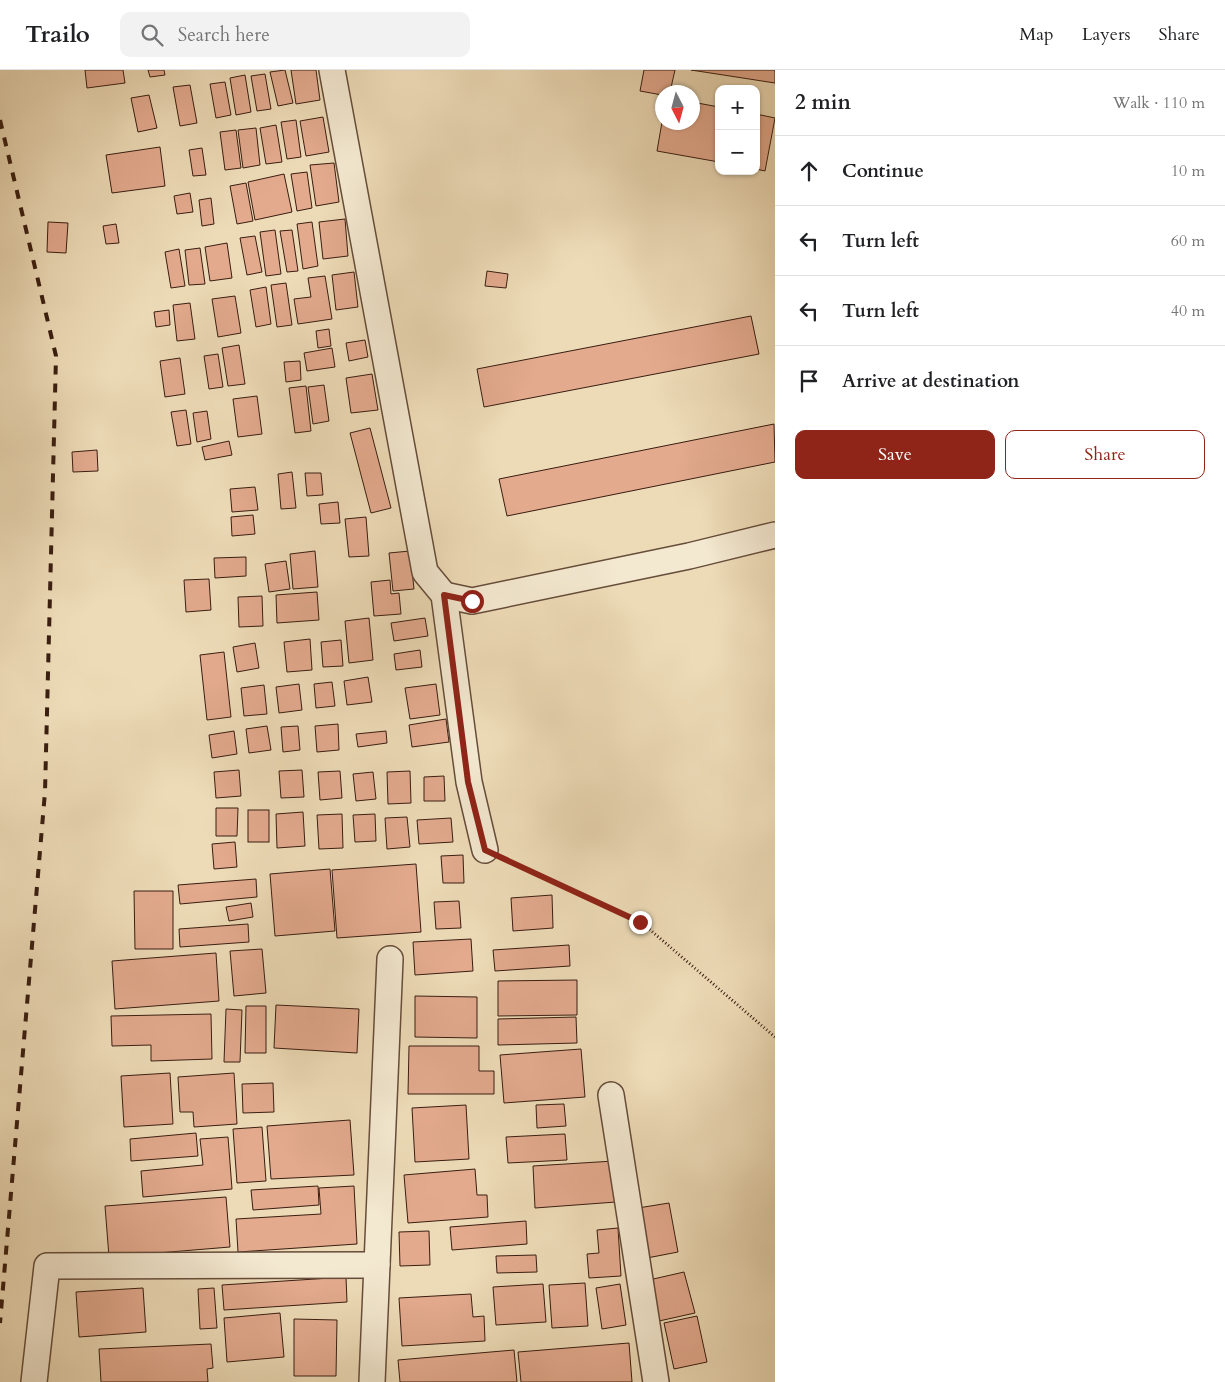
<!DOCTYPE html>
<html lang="en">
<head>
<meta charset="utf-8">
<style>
	body { margin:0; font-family:Cardo,serif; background:#f2f2f2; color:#202124 }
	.controls { position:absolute; right:15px; top:15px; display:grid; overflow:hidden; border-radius:10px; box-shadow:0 1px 4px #0004 }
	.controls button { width:45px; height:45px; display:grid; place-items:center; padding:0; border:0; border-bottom:1px solid #e0e0e0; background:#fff; color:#202124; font:25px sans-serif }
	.compass { position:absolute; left:655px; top:15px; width:45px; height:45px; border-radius:50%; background:#fff; box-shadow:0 1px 4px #0004; rotate:174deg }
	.stop { position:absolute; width:15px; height:15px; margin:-11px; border:4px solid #8f2418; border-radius:50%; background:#fff }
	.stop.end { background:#8f2418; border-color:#fff; box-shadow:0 1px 5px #0008 }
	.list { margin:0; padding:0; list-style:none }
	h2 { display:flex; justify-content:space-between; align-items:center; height:65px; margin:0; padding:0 20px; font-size:21px }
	h2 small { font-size:16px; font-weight:400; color:#757577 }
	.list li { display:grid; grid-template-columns:32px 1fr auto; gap:15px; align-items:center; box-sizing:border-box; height:70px; padding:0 20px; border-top:1px solid #e0e0e0 }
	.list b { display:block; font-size:19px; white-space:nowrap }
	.list em { font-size:16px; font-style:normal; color:#757577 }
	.actions { display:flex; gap:10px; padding:15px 20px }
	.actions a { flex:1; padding:11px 0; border:1px solid #8f2418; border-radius:10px; text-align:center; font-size:18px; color:#8f2418 }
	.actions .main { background:#8f2418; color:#fff }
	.icon { flex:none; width:28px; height:28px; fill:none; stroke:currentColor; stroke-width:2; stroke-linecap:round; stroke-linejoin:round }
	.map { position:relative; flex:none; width:775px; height:1312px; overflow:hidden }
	header { display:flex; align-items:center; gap:30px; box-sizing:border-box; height:70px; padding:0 25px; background:#fff; border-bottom:1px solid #e0e0e0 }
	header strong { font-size:24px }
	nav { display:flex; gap:28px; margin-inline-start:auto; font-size:18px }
	.search { width:350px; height:45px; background:#f2f2f2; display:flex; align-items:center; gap:12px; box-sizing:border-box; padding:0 18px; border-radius:10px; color:#757577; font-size:19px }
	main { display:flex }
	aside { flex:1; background:#fff }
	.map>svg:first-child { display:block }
	.building { fill:#e3aa8e; stroke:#391d10 }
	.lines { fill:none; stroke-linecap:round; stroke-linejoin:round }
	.minor-casing { stroke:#664c3a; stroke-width:28 }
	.path { stroke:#391d10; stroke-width:3; stroke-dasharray:1 2.5; stroke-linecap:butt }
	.minor { stroke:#f3e8d0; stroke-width:25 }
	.rail { stroke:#391d10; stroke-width:4; stroke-dasharray:9 9; stroke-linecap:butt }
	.route { stroke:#8f2418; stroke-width:6 }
</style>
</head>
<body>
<header>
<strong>Trailo</strong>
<div class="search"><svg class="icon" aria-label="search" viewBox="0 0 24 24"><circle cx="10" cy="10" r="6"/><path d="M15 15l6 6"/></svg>Search here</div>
<nav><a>Map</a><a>Layers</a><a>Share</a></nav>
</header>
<main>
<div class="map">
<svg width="775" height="1312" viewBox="0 0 775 1312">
	<rect width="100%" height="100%" fill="#eddbb7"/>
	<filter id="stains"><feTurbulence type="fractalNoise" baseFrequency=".004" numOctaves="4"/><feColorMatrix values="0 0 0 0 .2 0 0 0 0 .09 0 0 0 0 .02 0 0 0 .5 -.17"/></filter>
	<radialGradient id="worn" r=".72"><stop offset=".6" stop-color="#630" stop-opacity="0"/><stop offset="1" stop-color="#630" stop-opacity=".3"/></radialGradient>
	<g class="building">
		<polygon points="85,0 123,0 125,13 87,18"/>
		<polygon points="148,0 164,0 165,5 150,7"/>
		<polygon points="285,0 293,33 278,36 270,2"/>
		<polygon points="291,0 316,0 320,30 296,34"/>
		<polygon points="644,0 675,0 670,22 662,22 662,25 640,21"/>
		<polygon points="691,0 775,0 775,13"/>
		<polygon points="265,4 271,39 257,41 251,6"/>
		<polygon points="245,5 251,42 236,45 230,8"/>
		<polygon points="225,12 231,45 216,48 210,14"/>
		<polygon points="190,15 197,53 180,56 173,17"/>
		<polygon points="149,25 157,58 138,62 131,28"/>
		<polygon points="692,32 719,37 719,92 657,81 662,52 692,52"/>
		<polygon points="756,44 775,48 765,101 756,99"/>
		<polygon points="323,47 329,82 306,86 300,51"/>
		<polygon points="296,50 301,87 287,89 281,52"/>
		<polygon points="276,55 282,92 266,94 260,58"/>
		<polygon points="256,58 260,95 243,98 238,60"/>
		<polygon points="236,60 241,98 225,100 220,62"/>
		<polygon points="160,77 165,116 112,123 106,85"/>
		<polygon points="202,78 206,105 193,106 189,80"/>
		<polygon points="334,93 339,132 316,136 310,95"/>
		<polygon points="307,102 312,138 297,141 291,104"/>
		<polygon points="284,104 292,142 255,150 248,112"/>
		<polygon points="246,113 253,151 237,154 230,116"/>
		<polygon points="190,123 193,142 177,144 174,126"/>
		<polygon points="211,128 214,154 202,156 199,130"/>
		<polygon points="345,149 348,186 323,189 319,152"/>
		<polygon points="48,152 68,153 66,183 47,182"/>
		<polygon points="312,152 318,196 303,199 297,154"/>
		<polygon points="116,154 119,173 106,174 103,156"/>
		<polygon points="275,160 281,204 266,206 260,162"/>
		<polygon points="292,160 298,201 287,202 280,161"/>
		<polygon points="255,166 262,202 247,205 240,168"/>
		<polygon points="227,173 232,208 210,211 205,177"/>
		<polygon points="200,178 205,214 189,215 185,180"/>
		<polygon points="179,179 185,216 171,218 165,182"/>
		<polygon points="487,201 508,204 506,218 485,216"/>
		<polygon points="354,202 358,237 336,240 332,205"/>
		<polygon points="325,206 332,249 298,254 294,229 311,227 308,208"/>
		<polygon points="286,213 292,255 277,257 271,215"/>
		<polygon points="266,217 271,254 256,257 250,220"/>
		<polygon points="235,226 241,263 218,267 212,229"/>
		<polygon points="190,233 195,269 177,271 173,235"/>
		<polygon points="169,240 170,255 156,257 154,242"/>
		<polygon points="751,246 759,284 484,337 477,299"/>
		<polygon points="329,259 331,276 318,278 316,261"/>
		<polygon points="365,270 368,287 349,291 346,273"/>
		<polygon points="239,275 245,314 228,316 222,278"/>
		<polygon points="332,278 335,297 307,301 304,283"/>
		<polygon points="218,284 223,317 209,319 204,286"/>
		<polygon points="180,288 185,324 165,327 160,291"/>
		<polygon points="300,291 301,310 286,312 284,292"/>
		<polygon points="372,304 378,340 351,343 346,308"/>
		<polygon points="324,315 329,351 313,354 308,317"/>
		<polygon points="306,316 311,361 295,363 289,318"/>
		<polygon points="257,326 262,364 238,367 233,329"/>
		<polygon points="186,340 191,374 177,376 171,342"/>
		<polygon points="207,341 211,369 197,372 193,343"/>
		<polygon points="774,354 775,392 507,446 499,409"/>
		<polygon points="370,358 391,438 371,443 350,363"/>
		<polygon points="229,371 232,385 205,390 202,377"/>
		<polygon points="97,380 98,401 73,402 72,382"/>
		<polygon points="292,402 296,438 281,439 278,404"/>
		<polygon points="305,403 321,403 323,425 307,426"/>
		<polygon points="255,417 258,440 232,442 230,419"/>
		<polygon points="338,432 340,453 321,454 319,434"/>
		<polygon points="253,445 255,464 232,466 231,447"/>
		<polygon points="366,447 369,486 349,487 345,449"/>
		<polygon points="315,481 318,517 293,519 290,484"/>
		<polygon points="410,481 414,519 393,521 389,483"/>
		<polygon points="246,487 246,506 215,508 214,488"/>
		<polygon points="286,491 290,519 269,522 265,494"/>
		<polygon points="209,509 211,540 186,542 184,510"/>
		<polygon points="390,510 391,524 399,523 401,544 374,546 371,512"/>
		<polygon points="317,522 319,550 277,553 276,525"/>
		<polygon points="262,526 263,556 239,557 238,527"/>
		<polygon points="369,548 373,590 349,593 345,551"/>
		<polygon points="425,548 428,566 394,571 391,553"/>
		<polygon points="310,569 312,600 287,602 284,572"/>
		<polygon points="341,570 343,596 323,597 321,572"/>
		<polygon points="255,573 259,598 237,602 233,577"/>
		<polygon points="420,580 422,597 396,600 394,584"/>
		<polygon points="224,582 231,647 207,650 200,585"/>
		<polygon points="368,607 372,632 347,635 344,611"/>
		<polygon points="332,612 335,636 316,638 314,614"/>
		<polygon points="299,614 302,640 279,643 276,617"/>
		<polygon points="436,614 440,645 410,649 405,618"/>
		<polygon points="264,615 267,644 244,646 241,618"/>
		<polygon points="446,649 449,672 412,677 409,655"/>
		<polygon points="338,654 339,680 317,682 315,656"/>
		<polygon points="267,656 271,680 249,683 246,659"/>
		<polygon points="298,656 300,680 283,682 281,657"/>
		<polygon points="234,661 237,684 212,688 209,665"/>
		<polygon points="386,661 387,673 358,677 356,664"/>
		<polygon points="239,700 241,726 216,728 214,702"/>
		<polygon points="302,700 304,727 281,728 279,701"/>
		<polygon points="340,701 342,728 320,730 318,702"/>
		<polygon points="410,701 411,733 388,734 387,702"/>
		<polygon points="373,702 376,729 356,731 353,704"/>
		<polygon points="444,706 445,731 424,731 424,707"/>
		<polygon points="216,738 238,738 237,766 216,766"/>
		<rect x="248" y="740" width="21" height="32"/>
		<polygon points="303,742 305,776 277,778 276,744"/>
		<polygon points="342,744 343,778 319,779 317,745"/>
		<polygon points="375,744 376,771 355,772 353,745"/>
		<polygon points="407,747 410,777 387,779 385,748"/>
		<polygon points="451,748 453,772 419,774 417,750"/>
		<polygon points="235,772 237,797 214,799 212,774"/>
		<polygon points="463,785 464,813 443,813 441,786"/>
		<polygon points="416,794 421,862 337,868 332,800"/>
		<polygon points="330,799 335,861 275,866 270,804"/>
		<polygon points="256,809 257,827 180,834 178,815"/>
		<polygon points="134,821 173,821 173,879 135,879"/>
		<polygon points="552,825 553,858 513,861 511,828"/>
		<polygon points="459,831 461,858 436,859 434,832"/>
		<polygon points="251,833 253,847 229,851 226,837"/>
		<polygon points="248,854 249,872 180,877 179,859"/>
		<polygon points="471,869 473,901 415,905 413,872"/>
		<polygon points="569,875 570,896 495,901 493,880"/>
		<polygon points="262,879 266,923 234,926 230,881"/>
		<polygon points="216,883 219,931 115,939 112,891"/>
		<polygon points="577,910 577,945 498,946 498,911"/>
		<polygon points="415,926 477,927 477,968 415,967"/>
		<polygon points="276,935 359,939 357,983 274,978"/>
		<polygon points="246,936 266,936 266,983 245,983"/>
		<polygon points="226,939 242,940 240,992 224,992"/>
		<polygon points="211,944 212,989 151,991 151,975 112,976 111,946"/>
		<polygon points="576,947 577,973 498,975 498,949"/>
		<polygon points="409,976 479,976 479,1001 494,1001 494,1024 408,1024"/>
		<polygon points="581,979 585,1027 504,1033 500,985"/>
		<polygon points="170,1003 173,1054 124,1057 121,1006"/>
		<polygon points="234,1003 237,1054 194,1057 193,1042 180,1042 178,1007"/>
		<polygon points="273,1013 274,1042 243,1043 242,1014"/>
		<polygon points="564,1034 566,1056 537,1058 536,1035"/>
		<polygon points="466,1035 469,1089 415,1092 412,1038"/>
		<polygon points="350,1050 354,1105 271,1109 267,1056"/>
		<polygon points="262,1057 266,1111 237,1113 233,1059"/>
		<polygon points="196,1063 198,1086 131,1091 130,1069"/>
		<polygon points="565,1064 567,1090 508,1093 506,1067"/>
		<polygon points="228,1067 232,1119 143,1127 141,1101 203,1095 200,1069"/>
		<polygon points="614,1091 616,1132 535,1138 533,1096"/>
		<polygon points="475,1099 477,1125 487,1125 488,1147 408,1153 404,1105"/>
		<polygon points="318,1116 319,1135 253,1140 251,1120"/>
		<polygon points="354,1116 357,1174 238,1182 236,1149 321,1144 319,1118"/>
		<polygon points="226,1127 230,1177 109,1187 105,1136"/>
		<polygon points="669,1133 678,1182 647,1188 638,1138"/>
		<polygon points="526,1151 527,1174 452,1180 450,1157"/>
		<polygon points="618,1158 621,1206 589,1208 587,1184 599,1183 597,1160"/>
		<polygon points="429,1161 430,1195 400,1196 399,1162"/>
		<polygon points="536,1185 537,1202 497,1203 496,1186"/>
		<polygon points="684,1202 695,1243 659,1251 649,1210"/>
		<polygon points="346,1207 347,1232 224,1240 222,1215"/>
		<polygon points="585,1213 588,1256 552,1258 549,1215"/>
		<polygon points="543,1214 546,1252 496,1255 493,1217"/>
		<polygon points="620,1214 626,1255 602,1259 596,1218"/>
		<polygon points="143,1218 146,1262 79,1267 76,1222"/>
		<polygon points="214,1218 217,1258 200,1259 198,1219"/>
		<polygon points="471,1224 473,1247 484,1246 485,1271 402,1276 399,1228"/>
		<polygon points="280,1243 284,1287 227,1292 224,1248"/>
		<polygon points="697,1246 707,1292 674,1299 664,1253"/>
		<polygon points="294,1249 337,1250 336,1306 294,1306"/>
		<polygon points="629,1273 632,1312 521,1312 518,1282"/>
		<polygon points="211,1274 213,1298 207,1299 208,1312 101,1312 99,1279"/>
		<polygon points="514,1280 517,1312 400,1312 398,1290"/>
	</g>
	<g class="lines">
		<g class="minor-casing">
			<g id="minor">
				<polyline points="332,0 425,502 444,525 469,712 485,780"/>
				<polyline points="444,525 472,531 689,486 775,465"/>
				<polyline points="611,1025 656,1312"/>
				<polyline points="34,1312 47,1196 377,1195"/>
				<polyline points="372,1312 390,889"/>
			</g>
		</g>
		<polyline class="path" points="508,791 641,852 775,967"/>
		<use href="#minor" class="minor"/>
		<polyline class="rail" points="0,50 56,286 45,722 0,1253"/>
	</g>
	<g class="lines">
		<polyline class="route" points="472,531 444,525 468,712 485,780 640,852"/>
	</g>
	<rect width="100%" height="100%" filter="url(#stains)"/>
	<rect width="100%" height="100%" fill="url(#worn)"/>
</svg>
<div class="controls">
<button>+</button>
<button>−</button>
</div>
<svg class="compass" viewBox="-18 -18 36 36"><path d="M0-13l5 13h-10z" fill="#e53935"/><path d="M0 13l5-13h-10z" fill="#757577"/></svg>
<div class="stop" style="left:472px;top:531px"></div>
<div class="stop end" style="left:640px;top:852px"></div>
</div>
<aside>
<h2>2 min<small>Walk · 110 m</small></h2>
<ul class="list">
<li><svg class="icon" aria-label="ahead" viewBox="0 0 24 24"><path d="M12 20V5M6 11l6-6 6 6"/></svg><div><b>Continue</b></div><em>10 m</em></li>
<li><svg class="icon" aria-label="left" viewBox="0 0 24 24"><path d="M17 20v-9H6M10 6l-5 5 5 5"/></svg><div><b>Turn left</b></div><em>60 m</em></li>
<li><svg class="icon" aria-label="left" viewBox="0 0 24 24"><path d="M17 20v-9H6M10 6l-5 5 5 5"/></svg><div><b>Turn left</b></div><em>40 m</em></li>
<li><svg class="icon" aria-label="arrive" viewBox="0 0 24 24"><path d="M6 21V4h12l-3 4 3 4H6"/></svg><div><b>Arrive at destination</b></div></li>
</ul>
<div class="actions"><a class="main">Save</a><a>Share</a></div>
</aside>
</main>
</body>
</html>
